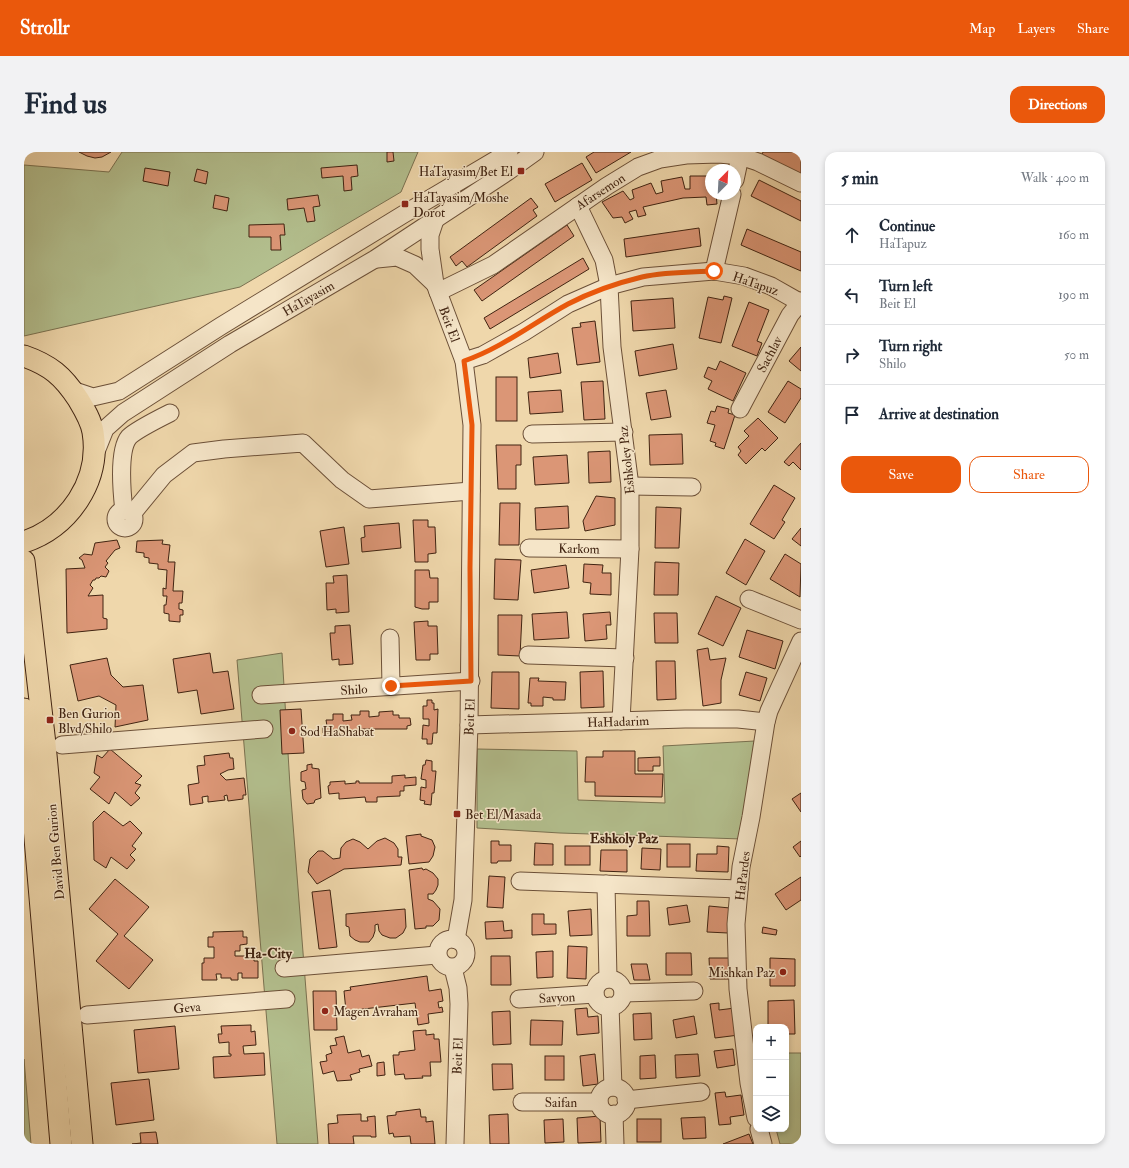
<!DOCTYPE html>
<html lang="en">
<head>
<meta charset="utf-8">
<style>
	body { margin:0; font-family:"IM FELL Double Pica",serif; background:#f2f2f3; color:#1f2937 }
	.controls { position:absolute; right:12px; bottom:12px; display:grid; overflow:hidden; border-radius:8px; box-shadow:0 2px 6px #0003 }
	.controls button { width:36px; height:36px; display:grid; place-items:center; padding:0; border:0; border-bottom:1px solid #e0e1e3; background:#fff; color:#1f2937; font:20px sans-serif }
	.compass { position:absolute; left:681px; top:12px; width:36px; height:36px; border-radius:50%; background:#fff; box-shadow:0 2px 6px #0003; rotate:24deg }
	.stop { position:absolute; width:12px; height:12px; margin:-9px; border:3px solid #ea580c; border-radius:50%; background:#fff }
	.stop.end { background:#ea580c; border-color:#fff; box-shadow:0 1px 4px #0008 }
	.list { margin:0; padding:0; list-style:none }
	h2 { display:flex; justify-content:space-between; align-items:center; height:52px; margin:0; padding:0 16px; font-size:17px }
	h2 small { font-size:13px; font-weight:400; color:#747a83 }
	.list li { display:grid; grid-template-columns:26px 1fr auto; gap:12px; align-items:center; box-sizing:border-box; height:60px; padding:0 16px; border-top:1px solid #e0e1e3 }
	.list b { display:block; font-size:15px; white-space:nowrap }
	.list p { margin:0; font-size:13px; white-space:nowrap; color:#747a83 }
	.list em { font-size:13px; font-style:normal; color:#747a83 }
	.actions { display:flex; gap:8px; padding:12px 16px }
	.actions a { flex:1; padding:9px 0; border:1px solid #ea580c; border-radius:12px; text-align:center; font-size:14px; color:#ea580c }
	.actions .main { background:#ea580c; color:#fff }
	.icon { flex:none; width:22px; height:22px; fill:none; stroke:currentColor; stroke-width:2; stroke-linecap:round; stroke-linejoin:round }
	.map { position:relative; flex:none; width:777px; height:992px; overflow:hidden; border-radius:12px }
	header { display:flex; align-items:center; gap:24px; box-sizing:border-box; height:56px; padding:0 20px; background:#ea580c; color:#fff }
	header strong { font-size:19px }
	nav { display:flex; gap:22px; margin-inline-start:auto; font-size:14px }
	.intro { display:flex; align-items:center; justify-content:space-between; box-sizing:border-box; height:96px; padding:0 24px }
	h1 { margin:0; font-size:28px }
	.button { padding:10px 18px; border-radius:12px; background:#ea580c; color:#fff; font-size:14px; font-weight:700 }
	main { display:flex; gap:24px; padding:0 24px }
	aside { flex:1; background:#fff; border-radius:12px; box-shadow:0 2px 6px #0003 }
	.map>svg:first-child { display:block }
	.green { fill:#b3bf8e; stroke:#7a7150 }
	.building { fill:#db9676; stroke:#402311 }
	.lines { fill:none; stroke-linecap:round; stroke-linejoin:round }
	.minor-casing { stroke:#6c5038; stroke-width:19 }
	.major-casing { stroke:#402311; stroke-width:23 }
	.minor { stroke:#f5e5c8; stroke-width:17 }
	.major { stroke:#efd7ab; stroke-width:21 }
	.route { stroke:#ea580c; stroke-width:5 }
	.poi-dot { fill:#8f2418; stroke:#f5e5c8; stroke-width:1.5 }
	.labels { text-anchor:middle; stroke-width:3; stroke-linejoin:round; paint-order:stroke }
	.poi-label { font-size:13px; fill:#402311; stroke:#f5e5c8; text-anchor:start }
	.street-label { font-size:13px; fill:#402311; stroke:#f5e5c8 }
	.neighbourhood-label { font-size:14px; font-weight:bold; fill:#402311; stroke:#f5e5c8 }
</style>
</head>
<body>
<header>
<strong>Strollr</strong>
<nav><a>Map</a><a>Layers</a><a>Share</a></nav>
</header>
<div class="intro"><h1>Find us</h1><a class="button">Directions</a></div>
<main>
<div class="map">
<svg width="777" height="992" viewBox="0 0 777 992">
	<rect width="100%" height="100%" fill="#efd7ab"/>
	<filter id="stains"><feTurbulence type="fractalNoise" baseFrequency=".005" numOctaves="4"/><feColorMatrix values="0 0 0 0 .2 0 0 0 0 .09 0 0 0 0 .02 0 0 0 .5 -.17"/></filter>
	<radialGradient id="worn" r=".72"><stop offset=".6" stop-color="#630" stop-opacity="0"/><stop offset="1" stop-color="#630" stop-opacity=".3"/></radialGradient>
	<g class="green">
		<polygon points="98,0 394,0 377,40 216,135 0,184 0,13 85,20"/>
		<polygon points="258,501 266,634 294,992 253,992 213,508"/>
		<polygon points="731,589 718,687 536,681 453,676 453,597 553,599 554,648 641,651 639,594"/>
		<polygon points="762,901 777,901 777,992 756,992 752,977 762,977"/>
		<polygon points="0,907 7,992 0,992"/>
	</g>
	<g class="building">
		<polygon points="55,0 87,0 78,5 71,6 63,4"/>
		<polygon points="363,0 369,0 370,9 363,10"/>
		<polygon points="570,0 607,0 572,21 562,5"/>
		<polygon points="739,0 777,0 777,23 737,5"/>
		<polygon points="558,11 568,28 531,50 521,32"/>
		<polygon points="333,13 334,24 327,25 328,38 320,39 319,24 298,26 297,16"/>
		<polygon points="121,16 146,20 144,34 119,29"/>
		<polygon points="173,17 184,20 182,32 170,29"/>
		<polygon points="666,24 687,24 687,42 692,42 693,52 683,53 682,45 659,46 619,55 622,63 614,65 612,58 605,60 609,67 601,71 598,65 589,66 578,50 599,39 606,48 610,46 608,38 627,31 632,42 639,40 637,29 658,25 661,37 666,37"/>
		<polygon points="735,28 777,49 777,69 727,44"/>
		<polygon points="191,43 205,46 203,59 189,56"/>
		<polygon points="294,43 296,54 289,55 291,69 283,70 280,56 264,58 263,47"/>
		<polygon points="507,46 514,55 509,58 513,64 443,115 438,109 432,114 426,105"/>
		<polygon points="260,72 261,83 256,83 257,98 247,98 247,85 225,85 225,73"/>
		<polygon points="543,73 550,84 458,149 450,138"/>
		<polygon points="675,76 677,94 602,105 600,87"/>
		<polygon points="723,77 777,100 777,119 717,93"/>
		<polygon points="559,106 565,117 466,177 460,166"/>
		<polygon points="700,144 708,146 697,191 675,186 684,145 699,148"/>
		<polygon points="649,146 651,176 609,179 607,149"/>
		<polygon points="725,150 745,158 733,189 738,191 733,204 708,194"/>
		<polygon points="571,169 576,210 553,213 548,176 557,175 556,171"/>
		<polygon points="649,192 653,217 615,224 611,199"/>
		<polygon points="777,195 777,219 765,209"/>
		<polygon points="534,201 537,221 506,226 504,206"/>
		<polygon points="696,209 722,221 709,249 684,237 688,229 680,225 684,215 692,218"/>
		<rect x="472" y="225" width="21" height="44"/>
		<polygon points="579,229 581,267 560,268 557,230"/>
		<polygon points="764,229 777,237 777,246 761,271 744,260"/>
		<polygon points="537,238 539,260 506,262 504,240"/>
		<polygon points="642,238 647,265 627,268 622,241"/>
		<polygon points="693,254 705,257 704,261 711,263 700,297 691,294 692,291 686,289 691,273 683,271 687,259 691,260"/>
		<polygon points="734,266 754,286 741,299 738,296 722,312 714,303 717,299 714,295 725,284 720,279"/>
		<polygon points="658,282 659,312 626,313 625,283"/>
		<polygon points="777,291 777,318 769,310 765,314 760,310"/>
		<polygon points="472,293 497,293 497,313 492,313 492,337 474,337"/>
		<polygon points="586,299 587,330 565,331 564,300"/>
		<polygon points="543,303 545,331 511,333 509,305"/>
		<polygon points="750,333 771,346 758,368 761,370 750,387 726,372"/>
		<polygon points="572,344 591,346 591,373 561,379 559,369"/>
		<polygon points="476,351 496,351 495,393 475,393"/>
		<polygon points="544,354 545,376 512,378 511,356"/>
		<polygon points="632,355 657,356 655,396 631,396"/>
		<polygon points="389,368 404,368 404,375 411,375 412,401 404,402 404,410 391,410"/>
		<polygon points="375,371 377,396 338,400 337,386 341,385 340,374"/>
		<polygon points="320,375 325,412 302,415 296,379"/>
		<polygon points="777,376 777,394 768,387"/>
		<polygon points="721,387 741,399 722,433 702,421"/>
		<polygon points="93,388 96,396 91,398 82,409 84,411 81,415 85,419 82,425 77,424 75,426 72,426 71,428 69,428 66,433 69,436 64,444 79,443 79,466 83,467 83,477 43,481 42,417 61,416 58,408 55,406 60,402 68,403 71,391"/>
		<polygon points="139,388 138,392 146,393 144,410 151,410 149,439 159,439 158,451 155,451 155,457 159,458 159,463 156,463 156,470 145,469 145,462 140,461 140,453 142,453 143,444 139,444 139,436 142,437 143,418 134,417 134,412 125,411 125,406 120,405 120,401 112,400 113,389"/>
		<polygon points="761,402 777,412 776,445 746,427"/>
		<polygon points="471,407 497,408 494,448 470,447"/>
		<polygon points="631,410 655,411 654,443 630,443"/>
		<polygon points="560,412 579,413 578,421 587,421 587,443 566,442 567,431 559,430"/>
		<polygon points="542,413 545,436 510,441 507,418"/>
		<polygon points="391,418 405,418 406,426 414,426 414,450 405,450 405,457 398,457 391,455"/>
		<polygon points="323,423 325,460 312,461 312,457 303,458 302,431 310,431 309,424"/>
		<polygon points="692,444 717,456 699,494 674,482"/>
		<polygon points="543,460 545,486 510,488 508,462"/>
		<polygon points="586,460 587,473 582,473 583,487 561,489 559,462"/>
		<polygon points="630,461 653,461 654,491 631,491"/>
		<polygon points="474,463 498,463 496,504 474,503"/>
		<polygon points="404,469 404,474 413,474 414,502 406,502 406,508 392,508 390,470"/>
		<polygon points="326,473 329,512 315,513 315,507 308,508 306,481 311,481 311,474"/>
		<polygon points="723,478 759,489 751,517 715,505"/>
		<polygon points="684,496 686,508 702,506 697,528 697,551 679,554 673,498"/>
		<polygon points="186,501 189,521 204,519 210,557 177,562 173,538 154,541 149,507"/>
		<polygon points="83,506 87,523 99,535 119,533 124,568 91,575 92,553 75,544 54,549 46,513"/>
		<polygon points="632,509 651,509 652,547 633,548"/>
		<polygon points="579,519 580,555 557,556 556,520"/>
		<polygon points="468,520 495,520 495,557 467,556"/>
		<polygon points="722,520 743,526 736,549 715,543"/>
		<polygon points="506,526 515,526 514,529 542,530 541,548 529,548 529,546 519,545 519,554 507,554 507,551 504,551"/>
		<polygon points="403,548 408,548 408,551 410,551 410,558 414,557 413,581 409,581 408,592 403,592 403,587 398,587 399,573 405,574 405,567 399,567 399,554 403,554"/>
		<polygon points="277,557 280,601 258,602 256,558"/>
		<polygon points="336,559 345,559 345,565 355,564 355,560 369,559 369,563 375,563 375,566 386,566 387,573 383,574 383,577 335,577 335,582 306,583 306,581 299,581 299,574 303,574 302,568 309,568 309,562 319,562 319,569 328,568 327,563 336,563"/>
		<polygon points="86,597 118,624 111,631 117,633 111,641 116,646 107,654 91,640 85,652 66,637 76,625 70,621 73,603 78,606"/>
		<polygon points="579,599 611,599 611,622 639,622 638,645 571,644 571,630 561,630 562,605 579,605"/>
		<polygon points="205,601 206,606 209,606 210,617 204,618 196,622 202,628 220,626 222,643 219,643 219,647 204,649 203,643 200,644 201,648 184,650 184,644 178,645 179,651 166,653 164,633 175,631 173,614 181,613 180,604"/>
		<polygon points="636,605 636,614 629,614 629,619 614,619 614,606"/>
		<polygon points="402,608 408,609 408,619 412,619 410,641 408,641 407,653 400,652 401,649 396,648 397,635 402,636 402,628 397,627 399,613 401,613"/>
		<polygon points="288,612 288,616 295,617 297,646 291,648 290,651 283,652 279,647 278,638 282,637 281,630 277,629 277,620 283,618 283,613"/>
		<polygon points="381,623 381,626 392,625 392,633 380,634 380,639 376,639 376,644 353,645 353,650 342,650 341,645 315,647 315,641 305,642 304,634 306,633 306,630 321,629 321,632 332,631 332,629 335,629 335,631 368,631 368,624"/>
		<polygon points="777,641 777,660 768,647"/>
		<polygon points="80,659 99,674 106,669 118,681 108,694 112,697 106,703 111,708 103,717 87,705 82,716 70,708 69,670"/>
		<polygon points="397,682 397,684 408,688 411,695 409,704 405,710 385,712 382,684"/>
		<polygon points="361,686 370,691 374,697 374,705 378,705 377,713 320,717 293,732 284,720 286,707 294,699 299,699 309,707 316,706 317,696 322,690 329,687 336,690 344,697 353,689"/>
		<polygon points="467,689 475,689 475,693 487,693 487,709 474,709 473,711 467,711"/>
		<polygon points="777,689 777,704 776,705 769,695"/>
		<polygon points="511,691 529,692 529,713 510,713"/>
		<rect x="643" y="692" width="23" height="23"/>
		<rect x="541" y="694" width="25" height="19"/>
		<polygon points="693,694 705,695 704,720 672,719 673,702 693,702"/>
		<polygon points="618,696 637,697 636,718 617,717"/>
		<polygon points="577,698 603,698 603,720 576,719"/>
		<polygon points="398,716 399,718 402,717 409,721 414,727 414,733 412,738 409,742 404,742 404,747 409,749 416,757 415,768 409,774 402,774 402,776 391,777 385,718"/>
		<polygon points="465,724 481,725 479,756 463,755"/>
		<polygon points="777,725 777,748 762,758 751,742"/>
		<polygon points="91,727 125,755 100,784 129,808 105,837 72,809 94,782 65,757"/>
		<polygon points="306,738 313,795 295,797 288,740"/>
		<polygon points="613,749 625,749 626,784 603,784 603,764 613,763"/>
		<polygon points="663,753 666,770 645,773 643,756"/>
		<polygon points="685,754 706,756 704,781 683,780"/>
		<polygon points="381,757 382,775 379,781 372,786 366,786 358,783 355,779 354,772 351,773 351,779 349,785 345,790 336,790 331,788 326,784 325,775 322,774 322,762"/>
		<polygon points="567,757 568,783 546,784 544,759"/>
		<polygon points="508,762 520,762 520,772 532,772 532,782 508,783"/>
		<polygon points="479,769 480,779 488,778 488,786 462,787 461,770"/>
		<polygon points="739,775 753,778 752,783 738,781"/>
		<polygon points="219,779 219,785 223,785 223,792 216,793 216,799 211,799 211,804 230,804 230,809 234,809 234,826 218,826 218,821 214,821 214,828 207,828 207,826 197,826 197,822 192,822 193,828 178,828 178,811 180,811 180,806 190,806 190,795 184,795 184,785 189,785 189,780"/>
		<polygon points="544,794 563,795 562,827 543,826"/>
		<polygon points="529,799 529,825 513,826 512,800"/>
		<polygon points="642,801 667,801 668,823 642,823"/>
		<polygon points="467,804 486,804 487,833 467,833"/>
		<polygon points="685,806 707,806 707,827 686,827"/>
		<polygon points="746,806 771,807 771,834 746,834"/>
		<polygon points="607,812 623,812 626,828 610,828"/>
		<polygon points="403,824 405,839 417,837 419,849 414,850 415,856 418,855 419,860 404,862 405,871 394,873 391,851 322,859 320,839 327,838 326,835"/>
		<polygon points="289,839 312,839 313,878 290,878"/>
		<polygon points="770,848 771,882 762,882 762,875 744,875 744,849"/>
		<polygon points="695,851 695,858 711,856 715,883 691,886 686,852"/>
		<polygon points="563,856 564,865 574,864 575,881 553,883 551,857"/>
		<polygon points="486,859 487,892 469,893 468,860"/>
		<polygon points="627,861 628,887 610,888 609,862"/>
		<polygon points="670,864 673,882 652,886 649,868"/>
		<polygon points="507,868 539,869 538,893 506,893"/>
		<polygon points="227,873 227,880 231,879 232,893 219,894 220,902 240,901 241,923 190,926 189,905 207,904 207,902 205,902 205,890 195,891 194,882 198,882 197,874"/>
		<polygon points="151,874 155,917 114,921 110,878"/>
		<polygon points="402,878 402,883 410,882 410,887 415,887 417,910 406,910 407,924 398,924 399,926 381,927 380,922 371,923 369,903 375,903 375,900 391,898 389,879"/>
		<polygon points="320,884 324,901 336,898 338,905 345,903 348,914 335,917 336,920 326,923 328,928 313,929 310,919 299,922 296,910 303,909 302,903 308,901 306,894 313,893 311,886"/>
		<polygon points="709,897 711,913 693,916 690,899"/>
		<polygon points="571,902 574,932 559,934 556,904"/>
		<polygon points="674,902 676,924 652,926 651,903"/>
		<polygon points="631,903 632,926 616,927 616,904"/>
		<rect x="521" y="904" width="19" height="24"/>
		<polygon points="360,910 361,923 353,924 353,911"/>
		<polygon points="468,912 488,912 489,937 469,938"/>
		<polygon points="125,927 130,968 92,973 87,931"/>
		<polygon points="701,940 702,945 717,943 720,963 706,965 707,972 695,973 691,941"/>
		<polygon points="396,957 397,965 402,965 402,970 409,969 411,992 387,992 386,984 370,985 369,981 365,982 363,964 372,963 372,960"/>
		<polygon points="337,962 337,969 344,969 343,965 351,964 352,985 347,985 347,984 329,984 330,992 305,992 304,972 314,971 313,963"/>
		<polygon points="484,962 485,992 466,992 465,963"/>
		<polygon points="576,964 577,990 554,991 553,966"/>
		<polygon points="681,965 682,986 659,987 657,966"/>
		<polygon points="539,967 540,990 521,991 520,968"/>
		<rect x="613" y="967" width="24" height="23"/>
		<polygon points="132,980 134,992 108,992 117,991 116,981"/>
		<polygon points="725,982 729,992 699,992"/>
	</g>
	<g class="lines">
		<g class="minor-casing">
			<g id="minor">
				<polyline points="711,28 717,0"/>
				<polyline points="554,54 580,108 585,134 588,195 606,334 606,397 597,569"/>
				<polyline points="411,68 406,83 406,97 411,132 440,209 448,273 445,573 439,748 432,788"/>
				<polyline points="353,107 373,105 391,113 411,132"/>
				<polyline points="690,119 708,42"/>
				<polyline points="414,140 469,113 583,34 614,15 636,7 662,3 695,2 716,4 734,10 777,31"/>
				<polyline points="440,209 459,203 500,180 544,152 585,134 619,125 690,119 720,124 747,134 777,151"/>
				<polyline points="48,238 69,245 95,239 197,174 380,62 485,0"/>
				<polyline points="716,257 766,163 777,149"/>
				<polyline points="508,282 600,280"/>
				<polyline points="71,302 81,277 99,261 206,192 351,107 483,20 511,0"/>
				<polyline points="606,334 668,335"/>
				<circle cx="101" cy="367" r="9"/>
				<path d="M100,359C98,342 94,298 105,285C112,278 136,266 146,261"/>
				<polyline points="108,362 140,323 169,301 200,297 279,291 318,328 345,347 447,339"/>
				<polyline points="505,396 606,397"/>
				<polyline points="725,447 777,468"/>
				<polyline points="366,486 367,534"/>
				<polyline points="504,503 601,506"/>
				<polyline points="237,543 447,529"/>
				<polyline points="445,573 661,567 714,567 742,570"/>
				<polyline points="38,593 240,577"/>
				<polyline points="496,729 715,737"/>
				<polyline points="582,732 584,827"/>
				<circle cx="428" cy="801" r="14"/>
				<polyline points="260,816 413,803"/>
				<polyline points="429,816 434,836 435,852 431,992"/>
				<circle cx="585" cy="841" r="14"/>
				<polyline points="599,841 670,839"/>
				<polyline points="495,847 571,842"/>
				<polyline points="586,854 589,935"/>
				<polyline points="63,863 262,847"/>
				<circle cx="589" cy="949" r="14"/>
				<polyline points="602,948 677,940"/>
				<polyline points="498,950 575,950"/>
				<polyline points="590,962 591,992"/>
				<polyline points="732,966 725,931 714,837 712,772 717,715 727,665 742,570 745,559 777,489"/>
				<polyline points="735,977 739,992"/>
			</g>
		</g>
		<g class="major-casing">
			<g id="major">
				<path d="M0,204C26,213 39,224 54,247C60,257 67,268 69,280C77,329 45,375 0,390"/>
				<polyline points="0,409 21,592 58,992"/>
				<polyline points="0,557 37,992"/>
			</g>
		</g>
		<use href="#minor" class="minor"/>
		<use href="#major" class="major"/>
	</g>
	<g class="lines">
		<path class="route" d="M367,534L447,529L446,416L448,273L440,209C478,196 509,171 544,152C567,140 593,131 618,125C640,120 668,120 690,119"/>
	</g>
	<g class="poi-dot">
		<rect x="493" y="15" width="8" height="8" rx="2"/>
		<rect x="377" y="48" width="8" height="8" rx="2"/>
		<rect x="22" y="564" width="8" height="8" rx="2"/>
		<circle cx="268" cy="579" r="4"/>
		<rect x="429" y="658" width="8" height="8" rx="2"/>
		<circle cx="759" cy="820" r="4"/>
		<circle cx="301" cy="859" r="4"/>
	</g>
	<g class="labels">
		<g class="poi-label">
			<text x="489" y="24" text-anchor="end">HaTayasim/Bet El</text>
			<text x="389" y="50">HaTayasim/Moshe<tspan x="389" dy="15">Dorot</tspan></text>
			<text x="34" y="566">Ben Gurion<tspan x="34" dy="15">Blvd/Shilo</tspan></text>
			<text x="276" y="584">Sod HaShabat</text>
			<text x="441" y="667">Bet El/Masada</text>
			<text x="751" y="825" text-anchor="end">Mishkan Paz</text>
			<text x="309" y="864">Magen Avraham</text>
		</g>
		<g class="street-label">
			<text transform="translate(576 39) rotate(-33)" y="5">Afarsemon</text>
			<text transform="translate(732 131) rotate(19)" y="5">HaTapuz</text>
			<text transform="translate(284 146) rotate(-30)" y="5">HaTayasim</text>
			<text transform="translate(426 172) rotate(69)" y="5">Beit El</text>
			<text transform="translate(745 202) rotate(-62)" y="5">Sachlav</text>
			<text transform="translate(602 308) rotate(-96)" y="5">Eshkoley Paz</text>
			<text transform="translate(555 396) rotate(1)" y="5">Karkom</text>
			<text transform="translate(330 537) rotate(-4)" y="5">Shilo</text>
			<text transform="translate(445 565) rotate(-88)" y="5">Beit El</text>
			<text transform="translate(594 569) rotate(-2)" y="5">HaHadarim</text>
			<text transform="translate(31 700) rotate(-95)" y="5">David Ben Gurion</text>
			<text transform="translate(718 724) rotate(-83)" y="5">HaPardes</text>
			<text transform="translate(533 845) rotate(-3)" y="5">Savyon</text>
			<text transform="translate(163 855) rotate(-5)" y="5">Geva</text>
			<text transform="translate(433 904) rotate(-88)" y="5">Beit El</text>
			<text x="537" y="955">Saifan</text>
		</g>
		<g class="neighbourhood-label">
			<text x="600" y="691">Eshkoly Paz</text>
			<text x="244" y="806">Ha-City</text>
		</g>
	</g>
	<rect width="100%" height="100%" filter="url(#stains)"/>
	<rect width="100%" height="100%" fill="url(#worn)"/>
</svg>
<div class="controls">
<button>+</button>
<button>−</button>
<button><svg class="icon" aria-label="layers" viewBox="0 0 24 24"><path d="M12 4l9 5-9 5-9-5zM3 14l9 5 9-5"/></svg></button>
</div>
<svg class="compass" viewBox="-18 -18 36 36"><path d="M0-13l5 13h-10z" fill="#e53935"/><path d="M0 13l5-13h-10z" fill="#747a83"/></svg>
<div class="stop" style="left:690px;top:119px"></div>
<div class="stop end" style="left:367px;top:534px"></div>
</div>
<aside>
<h2>5 min<small>Walk · 400 m</small></h2>
<ul class="list">
<li><svg class="icon" aria-label="ahead" viewBox="0 0 24 24"><path d="M12 20V5M6 11l6-6 6 6"/></svg><div><b>Continue</b><p>HaTapuz</p></div><em>160 m</em></li>
<li><svg class="icon" aria-label="left" viewBox="0 0 24 24"><path d="M17 20v-9H6M10 6l-5 5 5 5"/></svg><div><b>Turn left</b><p>Beit El</p></div><em>190 m</em></li>
<li><svg class="icon" aria-label="right" viewBox="0 0 24 24"><path d="M7 20v-9h11M14 6l5 5-5 5"/></svg><div><b>Turn right</b><p>Shilo</p></div><em>50 m</em></li>
<li><svg class="icon" aria-label="arrive" viewBox="0 0 24 24"><path d="M6 21V4h12l-3 4 3 4H6"/></svg><div><b>Arrive at destination</b></div></li>
</ul>
<div class="actions"><a class="main">Save</a><a>Share</a></div>
</aside>
</main>
</body>
</html>
